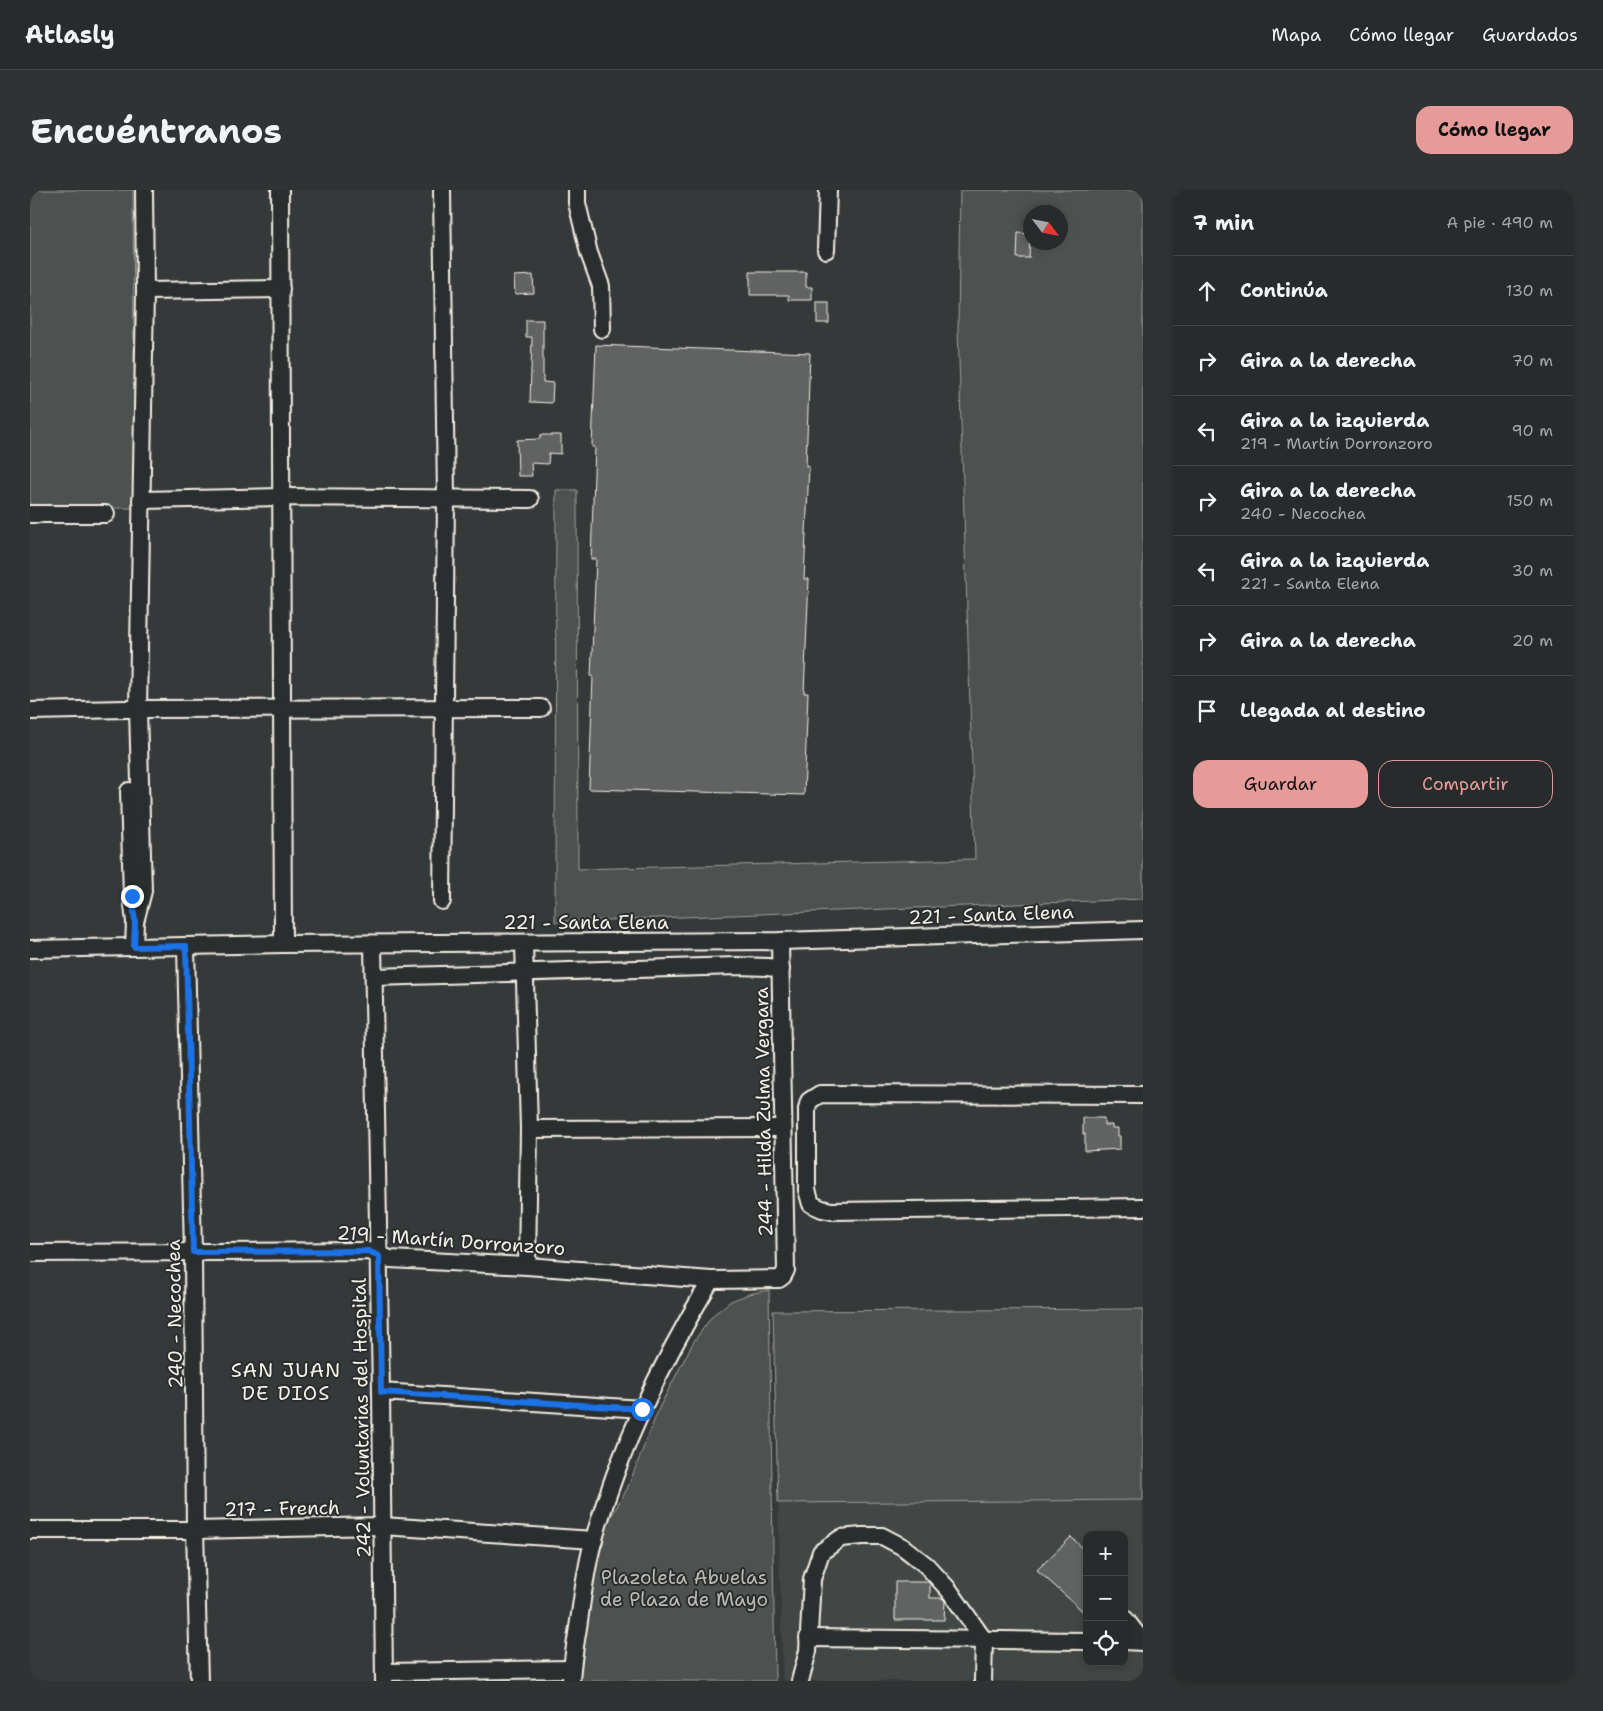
<!DOCTYPE html>
<html lang="es">
<head>
<meta charset="utf-8">
<style>
	body { margin:0; font-family:"Shantell Sans",sans-serif; background:#303333; color:#f1f3f6 }
	.controls { position:absolute; right:15px; bottom:15px; display:grid; overflow:hidden; border-radius:10px; box-shadow:0 2px 8px #0003 }
	.controls button { width:45px; height:45px; display:grid; place-items:center; padding:0; border:0; border-bottom:1px solid #444747; background:#282b2b; color:#f1f3f6; font:25px sans-serif }
	.compass { position:absolute; left:993px; top:15px; width:45px; height:45px; border-radius:50%; background:#282b2b; box-shadow:0 2px 8px #0003; rotate:122deg }
	.stop { position:absolute; width:15px; height:15px; margin:-11px; border:4px solid #1a73e8; border-radius:50%; background:#fff }
	.stop.end { background:#1a73e8; border-color:#fff; box-shadow:0 1px 5px #0008 }
	.list { margin:0; padding:0; list-style:none }
	h2 { display:flex; justify-content:space-between; align-items:center; height:65px; margin:0; padding:0 20px; font-size:21px }
	h2 small { font-size:16px; font-weight:400; color:#a5a7a9 }
	.list li { display:grid; grid-template-columns:32px 1fr auto; gap:15px; align-items:center; box-sizing:border-box; height:70px; padding:0 20px; border-top:1px solid #444747 }
	.list b { display:block; font-size:19px; white-space:nowrap }
	.list p { margin:0; font-size:16px; white-space:nowrap; color:#a5a7a9 }
	.list em { font-size:16px; font-style:normal; color:#a5a7a9 }
	.actions { display:flex; gap:10px; padding:15px 20px }
	.actions a { flex:1; padding:11px 0; border:1px solid #e69b98; border-radius:15px; text-align:center; font-size:18px; color:#e69b98 }
	.actions .main { background:#e69b98; color:#111 }
	.icon { flex:none; width:28px; height:28px; fill:none; stroke:currentColor; stroke-width:2; stroke-linecap:round; stroke-linejoin:round }
	.map { position:relative; flex:none; width:1113px; height:1491px; overflow:hidden; border-radius:15px }
	header { display:flex; align-items:center; gap:30px; box-sizing:border-box; height:70px; padding:0 25px; background:#282b2b; border-bottom:1px solid #444747 }
	header strong { font-size:24px }
	nav { display:flex; gap:28px; margin-inline-start:auto; font-size:18px }
	.intro { display:flex; align-items:center; justify-content:space-between; box-sizing:border-box; height:120px; padding:0 30px }
	h1 { margin:0; font-size:35px }
	.button { padding:12px 22px; border-radius:15px; background:#e69b98; color:#111; font-size:18px; font-weight:700 }
	main { display:flex; gap:30px; padding:0 30px }
	aside { flex:1; background:#282b2b; border-radius:15px; box-shadow:0 2px 8px #0003 }
	.map>svg:first-child { display:block }
	.built { fill:#434645; fill-rule:evenodd }
	.green { fill:#4e514f; stroke:#a1a19c; fill-rule:evenodd }
	.building { fill:#616362; stroke:#f4f1e8 }
	.lines { fill:none; stroke-linecap:round; stroke-linejoin:round }
	.minor-casing { stroke:#f4f1e8; stroke-width:20 }
	.minor { stroke:#2a2d2e; stroke-width:16 }
	.route { stroke:#1a73e8; stroke-width:6 }
	.labels { text-anchor:middle; stroke-width:4; stroke-linejoin:round; paint-order:stroke }
	.street-label { font-size:19px; fill:#f4f1e8; stroke:#2a2d2e }
	.park-label { font-size:19px; fill:#bab9b2; stroke:#2a2d2e }
	.neighbourhood-label { font-size:20px; letter-spacing:1px; fill:#f4f1e8; stroke:#2a2d2e }
</style>
</head>
<body>
<header>
<strong>Atlasly</strong>
<nav><a>Mapa</a><a>Cómo llegar</a><a>Guardados</a></nav>
</header>
<div class="intro"><h1>Encuéntranos</h1><a class="button">Cómo llegar</a></div>
<main>
<div class="map">
<svg width="1113" height="1491" viewBox="0 0 1113 1491">
	<rect width="100%" height="100%" fill="#363939"/>
	<filter id="ink" filterUnits="userSpaceOnUse"><feTurbulence type="fractalNoise" baseFrequency=".02" numOctaves="2"/><feDisplacementMap in="SourceGraphic" scale="10" xChannelSelector="R" yChannelSelector="G"/><feConvolveMatrix kernelMatrix="1 2 1 2 8 2 1 2 1" color-interpolation-filters="sRGB"/></filter>
	<g filter="url(#ink)">
		<path class="built" d="M1113,1310V1491H753L748,1313ZM1057,1345H1094V1472H1057Z"/>
		<g class="green">
			<polygon points="0,0 103,0 105,318 0,318"/>
			<path d="M930,0H1113V709L525,732L526,300H547L548,679L945,669L928,138ZM1001,22H1030V52H1001Z"/>
			<polygon points="739,1100 745,1491 547,1491 564,1384 578,1332 597,1299 630,1216 664,1151 683,1125 701,1111 719,1104"/>
			<polygon points="1113,1119 1113,1310 748,1313 743,1121"/>
		</g>
		<g class="building">
			<polygon points="988,43 1000,44 999,68 987,68"/>
			<polygon points="720,82 776,82 776,97 782,97 782,110 759,110 759,105 720,105"/>
			<polygon points="503,85 504,103 485,104 484,86"/>
			<rect x="787" y="113" width="12" height="20"/>
			<polygon points="496,130 513,130 513,192 523,193 522,213 500,212 502,147 496,147"/>
			<polygon points="566,155 780,163 776,276 779,276 774,389 779,389 774,503 778,503 774,605 559,599 563,486 561,486 566,369 561,369 565,257 562,257"/>
			<polygon points="510,245 531,245 531,264 519,263 518,274 501,273 502,286 488,286 487,250 510,249"/>
			<polygon points="1053,928 1074,928 1074,935 1082,935 1082,938 1088,938 1088,946 1090,946 1090,959 1055,961 1055,944 1053,944"/>
			<polygon points="1041,1347 1057,1362 1057,1425 1007,1380"/>
			<polygon points="865,1392 898,1392 900,1394 900,1408 912,1408 915,1411 914,1430 865,1430"/>
		</g>
		<g class="lines">
			<g class="minor-casing">
				<g id="minor">
					<polyline points="250,0 253,754"/>
					<polyline points="412,0 416,308 412,711"/>
					<polyline points="547,0 547,13 559,63 571,96 572,139"/>
					<polyline points="796,60 798,0"/>
					<polyline points="115,101 251,99"/>
					<polyline points="111,310 252,307 500,309"/>
					<polyline points="0,324 76,324"/>
					<polyline points="0,521 97,519 511,518"/>
					<polyline points="99,601 102,707 105,732 104,757"/>
					<polyline points="105,732 113,701 108,519 115,101 114,0"/>
					<polyline points="494,753 499,939 497,1076"/>
					<polyline points="343,754 351,1202 354,1491"/>
					<polyline points="156,757 163,1062 165,1340 169,1491"/>
					<polyline points="0,759 253,754 750,751 1113,740"/>
					<polyline points="344,787 707,776 738,777 751,779"/>
					<polyline points="1113,905 790,904 779,911 777,919 777,1000 781,1014 792,1019 802,1021 1113,1017"/>
					<polyline points="499,939 752,938"/>
					<polyline points="0,1063 338,1061 360,1069 497,1076 681,1090 749,1089 753,1086 756,1080 750,751"/>
					<polyline points="351,1202 612,1219"/>
					<polyline points="0,1340 165,1340 352,1336 564,1350"/>
					<polyline points="1095,1429 1113,1452"/>
					<polyline points="778,1448 1057,1451"/>
					<polyline points="1094,1451 1113,1452"/>
					<polyline points="354,1482 541,1479"/>
					<path d="M541,1491C542,1471 546,1451 549,1431C553,1404 556,1375 564,1349C589,1259 633,1170 681,1090"/>
					<polyline points="770,1491 778,1461 782,1389 791,1362 811,1348 832,1346 852,1346 873,1357 896,1375 919,1400 954,1450 953,1491"/>
				</g>
			</g>
			<use href="#minor" class="minor"/>
		</g>
	</g>
	<g class="lines" filter="url(#ink)">
		<polyline class="route" points="102,706 105,732 104,757 156,756 163,1062 338,1061 349,1066 351,1202 612,1219"/>
	</g>
	<g class="labels">
		<g class="street-label">
			<text transform="translate(961 724) rotate(-2)" y="7">221 - Santa Elena</text>
			<text x="556" y="739">221 - Santa Elena</text>
			<text transform="translate(733 922) rotate(-91)" y="7">244 - Hilda Zulma Vergara</text>
			<text transform="translate(421 1050) rotate(4)" y="7">219 - Martín Dorronzoro</text>
			<text transform="translate(144 1124) rotate(-91)" y="7">240 - Necochea</text>
			<text transform="translate(331 1228) rotate(-91)" y="7">242 - Voluntarias del Hospital</text>
			<text transform="translate(252 1318) rotate(-1)" y="7">217 - French</text>
		</g>
		<g class="park-label">
			<text x="654" y="1394">Plazoleta Abuelas<tspan x="654" dy="22">de Plaza de Mayo</tspan></text>
		</g>
		<g class="neighbourhood-label">
			<text x="256" y="1187">SAN JUAN<tspan x="256" dy="23">DE DIOS</tspan></text>
		</g>
	</g>
</svg>
<div class="controls">
<button>+</button>
<button>−</button>
<button><svg class="icon" aria-label="locate" viewBox="0 0 24 24"><circle cx="12" cy="12" r="6"/><path d="M12 2v4M12 18v4M2 12h4M18 12h4"/></svg></button>
</div>
<svg class="compass" viewBox="-18 -18 36 36"><path d="M0-13l5 13h-10z" fill="#e53935"/><path d="M0 13l5-13h-10z" fill="#a5a7a9"/></svg>
<div class="stop" style="left:612px;top:1219px"></div>
<div class="stop end" style="left:102px;top:706px"></div>
</div>
<aside>
<h2>7 min<small>A pie · 490 m</small></h2>
<ul class="list">
<li><svg class="icon" aria-label="ahead" viewBox="0 0 24 24"><path d="M12 20V5M6 11l6-6 6 6"/></svg><div><b>Continúa</b></div><em>130 m</em></li>
<li><svg class="icon" aria-label="right" viewBox="0 0 24 24"><path d="M7 20v-9h11M14 6l5 5-5 5"/></svg><div><b>Gira a la derecha</b></div><em>70 m</em></li>
<li><svg class="icon" aria-label="left" viewBox="0 0 24 24"><path d="M17 20v-9H6M10 6l-5 5 5 5"/></svg><div><b>Gira a la izquierda</b><p>219 - Martín Dorronzoro</p></div><em>90 m</em></li>
<li><svg class="icon" aria-label="right" viewBox="0 0 24 24"><path d="M7 20v-9h11M14 6l5 5-5 5"/></svg><div><b>Gira a la derecha</b><p>240 - Necochea</p></div><em>150 m</em></li>
<li><svg class="icon" aria-label="left" viewBox="0 0 24 24"><path d="M17 20v-9H6M10 6l-5 5 5 5"/></svg><div><b>Gira a la izquierda</b><p>221 - Santa Elena</p></div><em>30 m</em></li>
<li><svg class="icon" aria-label="right" viewBox="0 0 24 24"><path d="M7 20v-9h11M14 6l5 5-5 5"/></svg><div><b>Gira a la derecha</b></div><em>20 m</em></li>
<li><svg class="icon" aria-label="arrive" viewBox="0 0 24 24"><path d="M6 21V4h12l-3 4 3 4H6"/></svg><div><b>Llegada al destino</b></div></li>
</ul>
<div class="actions"><a class="main">Guardar</a><a>Compartir</a></div>
</aside>
</main>
</body>
</html>
